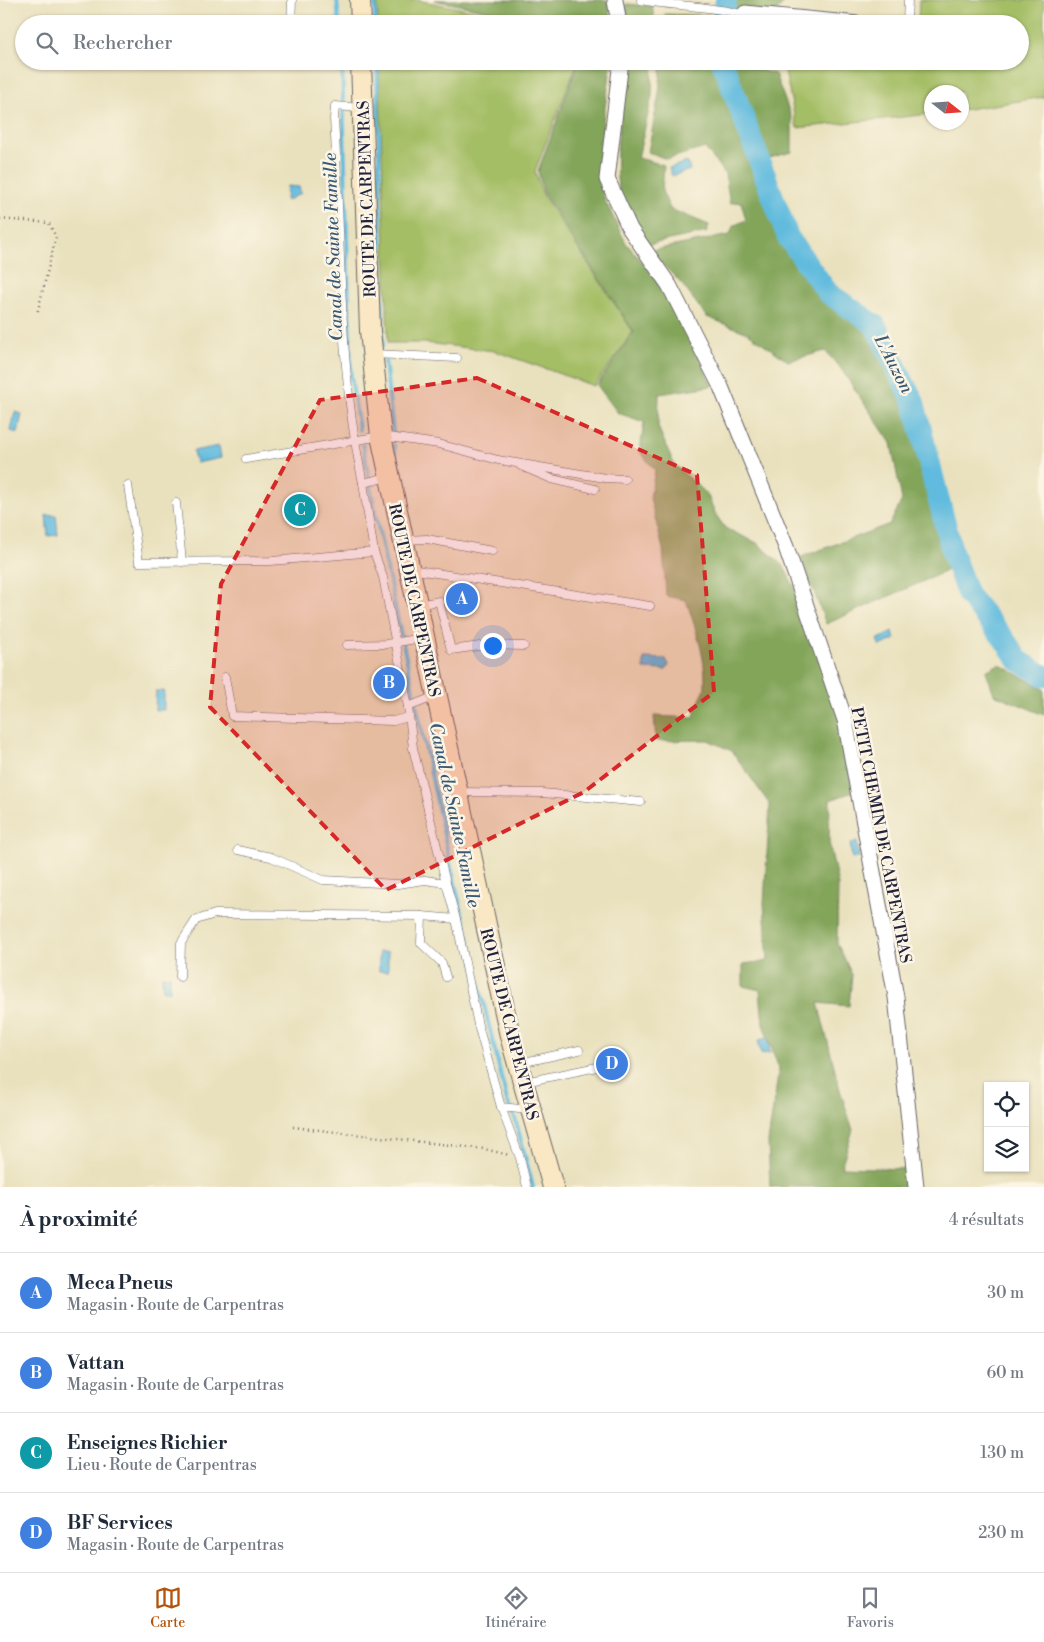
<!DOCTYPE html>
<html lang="fr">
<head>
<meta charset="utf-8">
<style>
	body { margin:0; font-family:"Libre Bodoni",serif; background:#f6f6f7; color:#1f2937 }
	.controls { position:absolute; right:15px; bottom:15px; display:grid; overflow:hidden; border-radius:0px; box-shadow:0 1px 4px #0004 }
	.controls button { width:45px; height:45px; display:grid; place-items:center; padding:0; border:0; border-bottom:1px solid #e0e1e3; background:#fff; color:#1f2937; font:25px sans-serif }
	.compass { position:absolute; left:924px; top:85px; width:45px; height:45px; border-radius:50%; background:#fff; box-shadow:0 1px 4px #0004; rotate:107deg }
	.you { position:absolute; left:492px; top:645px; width:18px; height:18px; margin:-12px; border:4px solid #fff; border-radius:50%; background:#1a73e8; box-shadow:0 0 0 8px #1a73e833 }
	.badge { display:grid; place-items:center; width:32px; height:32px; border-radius:50%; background:#b45309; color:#fff; font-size:16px; font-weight:700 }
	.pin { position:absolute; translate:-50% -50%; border:2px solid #fff; box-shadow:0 1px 5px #0006 }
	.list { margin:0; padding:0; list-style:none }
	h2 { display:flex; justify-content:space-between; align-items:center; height:65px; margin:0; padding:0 20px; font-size:21px }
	h2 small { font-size:16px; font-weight:400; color:#747a83 }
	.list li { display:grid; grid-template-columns:32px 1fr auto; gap:15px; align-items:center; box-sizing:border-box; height:80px; padding:0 20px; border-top:1px solid #e0e1e3 }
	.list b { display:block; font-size:19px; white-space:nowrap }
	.list p { margin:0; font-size:16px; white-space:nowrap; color:#747a83 }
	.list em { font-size:16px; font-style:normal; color:#747a83 }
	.icon { flex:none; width:28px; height:28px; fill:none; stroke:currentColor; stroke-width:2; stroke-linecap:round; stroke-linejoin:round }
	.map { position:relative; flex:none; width:1044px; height:1187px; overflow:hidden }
	.search { position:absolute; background:#fff; box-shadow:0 1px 4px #0004; left:15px; right:15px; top:15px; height:55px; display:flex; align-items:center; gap:12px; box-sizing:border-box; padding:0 18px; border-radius:28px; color:#747a83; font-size:19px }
	.sheet { height:385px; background:#fff }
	nav { display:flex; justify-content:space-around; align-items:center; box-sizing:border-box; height:70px; border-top:1px solid #e0e1e3; background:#fff; font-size:14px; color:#747a83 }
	nav a { display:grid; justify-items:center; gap:2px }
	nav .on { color:#b45309 }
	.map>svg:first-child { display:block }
	.green { fill:#a4be65; stroke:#637050 }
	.forest { fill:#83a55a; stroke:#52644a }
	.water { fill:#60bbde; stroke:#416e8c }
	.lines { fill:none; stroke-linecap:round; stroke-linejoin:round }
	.stream { stroke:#60bbde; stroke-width:4 }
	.river { stroke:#60bbde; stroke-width:22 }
	.service-casing { stroke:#686568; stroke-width:9 }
	.minor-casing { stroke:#686568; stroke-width:17 }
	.secondary-casing { stroke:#686568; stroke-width:22 }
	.path { stroke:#686568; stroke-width:2.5; stroke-dasharray:1 4; stroke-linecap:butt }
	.service { stroke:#fff; stroke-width:8 }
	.minor { stroke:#fff; stroke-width:15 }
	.secondary { stroke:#fae7c3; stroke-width:20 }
	.marked { fill:#d62828; fill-opacity:0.2; stroke:#d62828; stroke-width:4; stroke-dasharray:10 6; stroke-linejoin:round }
	.labels { text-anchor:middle; stroke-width:5; stroke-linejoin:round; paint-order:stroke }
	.street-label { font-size:16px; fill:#22223b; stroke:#fcf5e5 }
	.water-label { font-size:18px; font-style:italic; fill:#385874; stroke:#fcf5e5 }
</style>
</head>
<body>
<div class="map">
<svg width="1044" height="1187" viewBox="0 0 1044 1187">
	<rect width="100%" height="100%" fill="#fcf5e5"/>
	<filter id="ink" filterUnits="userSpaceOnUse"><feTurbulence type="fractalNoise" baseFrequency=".02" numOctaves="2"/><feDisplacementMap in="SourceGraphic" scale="10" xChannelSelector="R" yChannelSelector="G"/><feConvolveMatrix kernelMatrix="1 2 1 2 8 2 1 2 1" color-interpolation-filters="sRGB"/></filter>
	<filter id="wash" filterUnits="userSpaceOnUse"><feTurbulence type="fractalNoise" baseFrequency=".0096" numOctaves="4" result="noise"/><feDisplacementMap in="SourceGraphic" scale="20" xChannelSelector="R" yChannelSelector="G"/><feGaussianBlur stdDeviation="1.12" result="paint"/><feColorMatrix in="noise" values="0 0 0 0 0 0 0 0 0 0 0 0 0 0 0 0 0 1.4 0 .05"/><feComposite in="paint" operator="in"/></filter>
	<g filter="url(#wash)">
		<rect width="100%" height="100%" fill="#e9e1bd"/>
		<g class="green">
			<polygon points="377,0 417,0 541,24 378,24"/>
			<polygon points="919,0 1044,0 1044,97 962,110 962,92 932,92 931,114 797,128 784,67 903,61 1020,61 1020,24 918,24"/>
			<polygon points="379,61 578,61 535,171 543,195 633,332 594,386 495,351 425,343 388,343"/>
		</g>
		<g class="forest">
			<polygon points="434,0 607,0 613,24 552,24"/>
			<polygon points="720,0 787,0 771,17 746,20 746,24 664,24 665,14 718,16"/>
			<polygon points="626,4 652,6 655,24 626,24"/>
			<path d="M579,61H612L603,120L601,160L604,199L626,243L653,275L682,318L712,386L659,394L658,427L674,464L707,494L716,515L725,528L757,543L783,565L803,604L838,713L853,792L830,800L829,842L838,885L837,943L852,975L849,1006L818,1003L840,1090L853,1130L841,1167L906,1169L909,1187H770L768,1142L779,1069L763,1024L760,990L743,986V964L768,961L764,903L770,805L732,751L708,740L656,741L654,716L694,718C695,706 705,694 705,685C706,656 695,627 686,600L666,596L663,549L650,498L655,470L640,452L644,422L618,413L597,385L634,332L544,194L538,171Z"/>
			<path d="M628,61H653L652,96L638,158L664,165L662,191L670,209L709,225L707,232L645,245C637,230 625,213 620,196C610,159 625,100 628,61Z"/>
			<polygon points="662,61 748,61 749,67 775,74 792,119 792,152 754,162 782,240 824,297 869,328 907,406 953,565 944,572 826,624 801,557 890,524 902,500 891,443 839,366 825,351 788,361 748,333 707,317 681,283 649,251 730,235 733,226 746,220 741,202 730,203 725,174 705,148 667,159 648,152 659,94"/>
			<polygon points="999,664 1044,689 1044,715 994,694 986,671"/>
		</g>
		<g class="water">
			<polygon points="687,162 690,170 672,176 669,168"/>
			<polygon points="287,186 299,187 301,193 286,201"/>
			<polygon points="15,412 22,414 18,433 11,431"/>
			<polygon points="219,446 221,458 196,463 193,451"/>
			<polygon points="46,515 56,515 58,535 48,536"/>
			<polygon points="892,632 895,639 880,646 877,640"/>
			<polygon points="644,658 666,659 669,665 666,670 644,669"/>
			<polygon points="156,691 164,691 164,710 155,710"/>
			<polygon points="857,842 859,858 852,859 850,843"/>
			<rect x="379" y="952" width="9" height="19"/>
			<polygon points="170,975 170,991 163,991 162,976"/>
			<polygon points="768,1038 770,1053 761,1054 758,1040"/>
		</g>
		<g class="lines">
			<g class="stream">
				<polyline points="337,0 339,24"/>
				<polyline points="375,0 375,24"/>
				<polyline points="342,61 351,376 359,430"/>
				<polyline points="377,61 383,345"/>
				<polyline points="385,361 393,432"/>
				<polyline points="363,445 375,513 449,858 507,1101 515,1118 533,1187"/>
				<polyline points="394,445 398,470"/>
			</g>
			<g class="river">
				<polyline points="723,24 726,0"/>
				<polyline points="722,61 788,237 828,293 875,325 914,403 953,555 968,595 1004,639 1018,660 1044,676"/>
			</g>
		</g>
	</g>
	<g filter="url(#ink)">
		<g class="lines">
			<g class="service-casing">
				<g id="service">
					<path d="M641,0C674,7 740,6 764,24"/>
					<polyline points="291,24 292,0"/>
					<polyline points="874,24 907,21 908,0"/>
					<path d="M362,108L335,106L334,119C342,240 337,364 363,483"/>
					<polyline points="374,354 457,358"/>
					<polyline points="246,459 381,436 439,444 498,460 605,478 625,479"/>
					<polyline points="521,466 552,479 595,489"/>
					<polyline points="128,485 139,562 271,561 374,552 363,483 388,477"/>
					<polyline points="176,503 182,562"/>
					<polyline points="404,540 427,539 492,551"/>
					<polyline points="374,552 383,577 408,707"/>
					<polyline points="410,569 650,606"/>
					<polyline points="418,605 439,601 451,650 487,645 524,646"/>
					<polyline points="347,645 386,644 422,638"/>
					<polyline points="225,677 232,716 393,721 409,717"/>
					<polyline points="436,696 408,707 413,748 446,883"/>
					<polyline points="458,792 542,793 641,802"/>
					<polyline points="238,850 271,857 323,880 398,884 425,880 446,883 456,919"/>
					<polyline points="422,916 421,943 442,963 446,977"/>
					<polyline points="180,977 181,943 196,920 215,914 422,916 456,919 478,1025 501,1107 529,1110"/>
					<polyline points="520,1063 579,1050"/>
					<polyline points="525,1082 597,1067"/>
					<polyline points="501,1107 520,1158 527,1187"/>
				</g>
			</g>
			<g class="minor-casing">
				<g id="minor">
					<polyline points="615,0 619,24"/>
					<polyline points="745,13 858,24"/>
					<polyline points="621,61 607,179 630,229 669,285 721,387 786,547 845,720 896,997 916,1187"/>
				</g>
			</g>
			<g class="secondary-casing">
				<g id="secondary">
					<polyline points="360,0 361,24"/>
					<polyline points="361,61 370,331 381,436 510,1036 553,1187"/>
				</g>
			</g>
			<g class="path">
				<polyline points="0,219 49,223 56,237 37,314"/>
				<polyline points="293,1127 484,1149 509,1155"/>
			</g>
			<use href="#service" class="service"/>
			<use href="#minor" class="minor"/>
			<use href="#secondary" class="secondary"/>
		</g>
	</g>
	<path class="marked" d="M477,378L697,475L714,692L584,792L386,890L210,707L221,584L320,400Z"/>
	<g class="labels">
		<g class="street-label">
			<text transform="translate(366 199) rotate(-92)" y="6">ROUTE DE CARPENTRAS</text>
			<text transform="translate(415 600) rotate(78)" y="6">ROUTE DE CARPENTRAS</text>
			<text transform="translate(882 835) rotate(79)" y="6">PETIT CHEMIN DE CARPENTRAS</text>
			<text transform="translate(510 1024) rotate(76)" y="6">ROUTE DE CARPENTRAS</text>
		</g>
		<g class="water-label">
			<text transform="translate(333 247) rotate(-92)" y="6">Canal de Sainte Famille</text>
			<text transform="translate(894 364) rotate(63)" y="6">L'Auzon</text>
			<text transform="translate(455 815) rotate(78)" y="6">Canal de Sainte Famille</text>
		</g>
	</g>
</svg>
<div class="controls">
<button><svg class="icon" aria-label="locate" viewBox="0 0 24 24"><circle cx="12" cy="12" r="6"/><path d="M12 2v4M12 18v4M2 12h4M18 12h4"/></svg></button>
<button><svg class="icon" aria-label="layers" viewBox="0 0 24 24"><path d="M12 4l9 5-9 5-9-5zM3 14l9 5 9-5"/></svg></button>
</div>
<svg class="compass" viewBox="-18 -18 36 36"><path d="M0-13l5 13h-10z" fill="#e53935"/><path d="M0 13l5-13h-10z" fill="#747a83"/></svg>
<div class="you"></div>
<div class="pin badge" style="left:462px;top:599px;background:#3f7fe0">A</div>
<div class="pin badge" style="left:389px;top:683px;background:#3f7fe0">B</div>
<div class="pin badge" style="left:300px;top:510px;background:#0f9aa8">C</div>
<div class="pin badge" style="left:612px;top:1064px;background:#3f7fe0">D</div>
<div class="search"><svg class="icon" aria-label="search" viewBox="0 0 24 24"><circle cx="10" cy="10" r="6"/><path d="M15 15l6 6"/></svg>Rechercher</div>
</div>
<section class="sheet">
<h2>À proximité<small>4 résultats</small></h2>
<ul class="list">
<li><span class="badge" style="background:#3f7fe0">A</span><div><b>Meca Pneus</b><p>Magasin · Route de Carpentras</p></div><em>30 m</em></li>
<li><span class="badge" style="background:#3f7fe0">B</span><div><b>Vattan</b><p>Magasin · Route de Carpentras</p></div><em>60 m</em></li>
<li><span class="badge" style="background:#0f9aa8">C</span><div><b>Enseignes Richier</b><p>Lieu · Route de Carpentras</p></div><em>130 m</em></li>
<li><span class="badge" style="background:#3f7fe0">D</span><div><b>BF Services</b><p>Magasin · Route de Carpentras</p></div><em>230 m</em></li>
</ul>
</section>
<nav>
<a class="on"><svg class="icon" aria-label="map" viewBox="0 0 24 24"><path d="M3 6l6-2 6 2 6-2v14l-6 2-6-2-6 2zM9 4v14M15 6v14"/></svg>Carte</a>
<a><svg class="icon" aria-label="directions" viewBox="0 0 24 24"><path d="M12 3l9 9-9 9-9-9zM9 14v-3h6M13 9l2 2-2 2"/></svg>Itinéraire</a>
<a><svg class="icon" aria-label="saved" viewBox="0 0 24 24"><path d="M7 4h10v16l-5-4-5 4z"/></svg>Favoris</a>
</nav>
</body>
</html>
